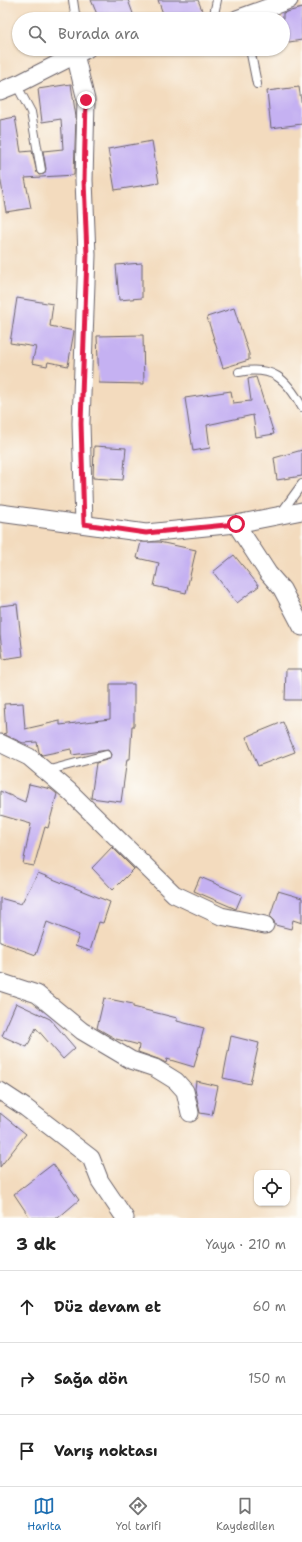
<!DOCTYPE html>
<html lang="tr">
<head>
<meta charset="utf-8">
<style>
	body { margin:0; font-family:"Shantell Sans",sans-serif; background:#f2f2f2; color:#222 }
	.controls { position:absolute; right:12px; bottom:12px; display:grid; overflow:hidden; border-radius:8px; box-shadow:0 1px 3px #0004 }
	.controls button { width:36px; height:36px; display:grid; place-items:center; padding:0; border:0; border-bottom:1px solid #e0e0e0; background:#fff; color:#222; font:20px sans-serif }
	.stop { position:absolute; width:12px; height:12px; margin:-9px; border:3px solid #e11d48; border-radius:50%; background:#fff }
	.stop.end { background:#e11d48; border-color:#fff; box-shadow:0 1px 4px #0008 }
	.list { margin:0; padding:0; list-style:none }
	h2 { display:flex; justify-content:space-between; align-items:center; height:52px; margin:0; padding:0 16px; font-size:17px }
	h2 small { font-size:13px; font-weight:400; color:#767676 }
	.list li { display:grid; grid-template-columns:26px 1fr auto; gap:12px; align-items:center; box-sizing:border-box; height:72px; padding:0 16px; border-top:1px solid #e0e0e0 }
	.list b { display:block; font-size:15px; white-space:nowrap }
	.list em { font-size:13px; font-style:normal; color:#767676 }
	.icon { flex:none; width:22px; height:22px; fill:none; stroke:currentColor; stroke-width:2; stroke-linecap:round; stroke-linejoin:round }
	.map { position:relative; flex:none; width:302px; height:1218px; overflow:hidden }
	.search { position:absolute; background:#fff; box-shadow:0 1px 3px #0004; left:12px; right:12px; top:12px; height:44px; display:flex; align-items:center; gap:10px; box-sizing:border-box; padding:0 14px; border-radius:22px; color:#767676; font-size:15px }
	.sheet { height:268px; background:#fff }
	nav { display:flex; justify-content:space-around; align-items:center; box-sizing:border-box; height:56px; border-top:1px solid #e0e0e0; background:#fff; font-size:11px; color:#767676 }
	nav a { display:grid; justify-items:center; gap:2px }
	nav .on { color:#1f6fb2 }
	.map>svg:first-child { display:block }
	.building { fill:#c5b1f2 }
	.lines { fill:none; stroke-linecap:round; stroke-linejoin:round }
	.lane-casing { stroke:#6b6369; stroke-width:10 }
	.street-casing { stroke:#6b6369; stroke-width:19 }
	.lane { stroke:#fff; stroke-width:8 }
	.street { stroke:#fff; stroke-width:17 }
	.route { stroke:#e11d48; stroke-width:5 }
</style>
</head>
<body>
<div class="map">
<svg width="302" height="1218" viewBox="0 0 302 1218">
	<rect width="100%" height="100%" fill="#fdfcf7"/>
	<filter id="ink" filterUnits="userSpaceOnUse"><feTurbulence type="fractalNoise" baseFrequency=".025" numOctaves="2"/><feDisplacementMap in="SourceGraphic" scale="8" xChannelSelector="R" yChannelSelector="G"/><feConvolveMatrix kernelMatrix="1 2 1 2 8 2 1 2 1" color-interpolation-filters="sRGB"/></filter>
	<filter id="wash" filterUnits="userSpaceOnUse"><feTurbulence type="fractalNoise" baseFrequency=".012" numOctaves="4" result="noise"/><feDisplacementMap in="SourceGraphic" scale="16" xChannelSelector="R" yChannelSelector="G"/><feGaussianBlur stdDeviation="0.9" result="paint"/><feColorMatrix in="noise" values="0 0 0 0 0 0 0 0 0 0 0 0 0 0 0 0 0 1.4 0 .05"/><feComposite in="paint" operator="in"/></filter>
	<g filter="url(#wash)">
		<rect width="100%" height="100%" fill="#f3dbbe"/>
		<g id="blocks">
			<g class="building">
				<polygon points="91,0 128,0 135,19 99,19"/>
				<polygon points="158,0 198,0 204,15 192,19 165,19"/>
				<polygon points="302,8 302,40 283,43 283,13"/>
				<polygon points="71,84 76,117 74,175 25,178 31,208 6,212 0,176 0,120 15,117 21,152 32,151 37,173 39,175 44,174 46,169 43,151 63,149 61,119 42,122 38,89"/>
				<polygon points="299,87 302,108 302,124 271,128 267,91"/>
				<polygon points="152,141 159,183 115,190 108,149"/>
				<polygon points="142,263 142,298 119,300 116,265"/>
				<polygon points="17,298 53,304 50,326 74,331 68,366 48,362 47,366 32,363 36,347 10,343"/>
				<polygon points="234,308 249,354 249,360 223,368 207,317"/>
				<polygon points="143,335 144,384 99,383 97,336"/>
				<polygon points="256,377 274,434 256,437 253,415 207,425 210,448 193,451 185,398 231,391 233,403 251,401 248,379"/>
				<polygon points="94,446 126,448 123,480 93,478"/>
				<polygon points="302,450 302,476 277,480 274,458"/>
				<polygon points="141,542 159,542 196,550 186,593 154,586 159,563 137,558"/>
				<polygon points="234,555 259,586 237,603 213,572"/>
				<polygon points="17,604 23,656 3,659 0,635 0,606"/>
				<polygon points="286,669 302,669 302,700 285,700"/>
				<polygon points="110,684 134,684 134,726 132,726 130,759 127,759 121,802 91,798 96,763 110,759 111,754 108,750 72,755 71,749 42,755 39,752 37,742 23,743 3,734 6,733 4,704 23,703 25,729 60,721 60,725 110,719"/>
				<polygon points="283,722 295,752 258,766 246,737"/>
				<polygon points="29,784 51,789 57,794 48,828 45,827 34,866 23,864 31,824 0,815 0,791 25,802"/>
				<polygon points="112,847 134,869 113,890 92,868"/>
				<polygon points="38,873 110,902 103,923 99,922 90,951 75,946 79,935 47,922 36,955 0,942 0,898 21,904"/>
				<polygon points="200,877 242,895 236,909 194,891"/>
				<polygon points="278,891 302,898 302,923 293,920 291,929 275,925 274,921 270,917"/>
				<polygon points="104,998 133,1004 133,1007 177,1018 177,1021 204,1028 194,1067 167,1059 166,1063 158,1059 138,1052 139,1045 116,1039 97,1028"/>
				<polygon points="16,1003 50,1019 75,1048 63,1059 36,1028 27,1047 2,1036"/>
				<polygon points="231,1036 259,1043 250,1084 223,1078"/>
				<polygon points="196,1081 218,1086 212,1115 200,1113 195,1089"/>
				<polygon points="0,1113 26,1134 0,1167"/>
				<polygon points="53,1164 79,1200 58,1218 30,1218 14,1194"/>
			</g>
		</g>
	</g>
	<g filter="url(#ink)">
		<use href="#blocks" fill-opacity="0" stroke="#6b6369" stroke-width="1"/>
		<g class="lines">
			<g class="lane-casing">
				<g id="lane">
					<polyline points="73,0 75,14 78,19"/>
					<polyline points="213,19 217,0"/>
					<polyline points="250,49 257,84"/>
					<polyline points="16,84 31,112 41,170"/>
					<path d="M239,372C273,366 286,378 302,407"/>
					<polyline points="281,513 302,484"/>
					<polyline points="46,771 106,755"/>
				</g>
			</g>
			<g class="street-casing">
				<g id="street">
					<polyline points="237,19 289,0"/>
					<polyline points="75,54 86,100 84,180 87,255 81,423 84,524"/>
					<polyline points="0,91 22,82 87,49"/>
					<polyline points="0,513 146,533 236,524 302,511"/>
					<polyline points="236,524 268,573 282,589 302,627"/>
					<polyline points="0,743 29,757 69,791 174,894 221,916 265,925"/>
					<polyline points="0,982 37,994 82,1031 131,1060 155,1068 168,1076 176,1081 185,1091 190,1113"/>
					<polyline points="0,1091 26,1108 91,1158 100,1181 125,1218"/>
				</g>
			</g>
			<use href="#lane" class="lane"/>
			<use href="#street" class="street"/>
		</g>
	</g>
	<g class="lines" filter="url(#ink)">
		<polyline class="route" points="86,100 84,180 87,255 81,423 84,524 146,533 236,524"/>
	</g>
</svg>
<div class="controls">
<button><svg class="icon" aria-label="locate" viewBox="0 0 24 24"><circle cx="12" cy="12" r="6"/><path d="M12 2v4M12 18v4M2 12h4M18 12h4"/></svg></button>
</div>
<div class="stop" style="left:236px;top:524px"></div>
<div class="stop end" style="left:86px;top:100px"></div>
<div class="search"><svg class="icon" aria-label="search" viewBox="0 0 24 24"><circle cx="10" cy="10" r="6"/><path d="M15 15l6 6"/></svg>Burada ara</div>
</div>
<section class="sheet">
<h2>3 dk<small>Yaya · 210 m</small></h2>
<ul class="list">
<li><svg class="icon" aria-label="ahead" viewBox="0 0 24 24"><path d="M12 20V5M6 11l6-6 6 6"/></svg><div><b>Düz devam et</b></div><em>60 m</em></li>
<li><svg class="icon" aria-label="right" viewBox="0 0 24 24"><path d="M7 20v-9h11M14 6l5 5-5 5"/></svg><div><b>Sağa dön</b></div><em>150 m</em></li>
<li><svg class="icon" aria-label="arrive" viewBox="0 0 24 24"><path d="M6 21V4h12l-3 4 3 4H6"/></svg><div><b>Varış noktası</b></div></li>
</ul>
</section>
<nav>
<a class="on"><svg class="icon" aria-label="map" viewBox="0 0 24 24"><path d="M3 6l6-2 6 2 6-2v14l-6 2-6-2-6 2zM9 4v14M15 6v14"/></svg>Harita</a>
<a><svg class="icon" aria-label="directions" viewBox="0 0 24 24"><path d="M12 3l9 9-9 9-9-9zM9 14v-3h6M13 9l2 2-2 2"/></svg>Yol tarifi</a>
<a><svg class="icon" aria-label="saved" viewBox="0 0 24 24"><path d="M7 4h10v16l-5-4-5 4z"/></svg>Kaydedilen</a>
</nav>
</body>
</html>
